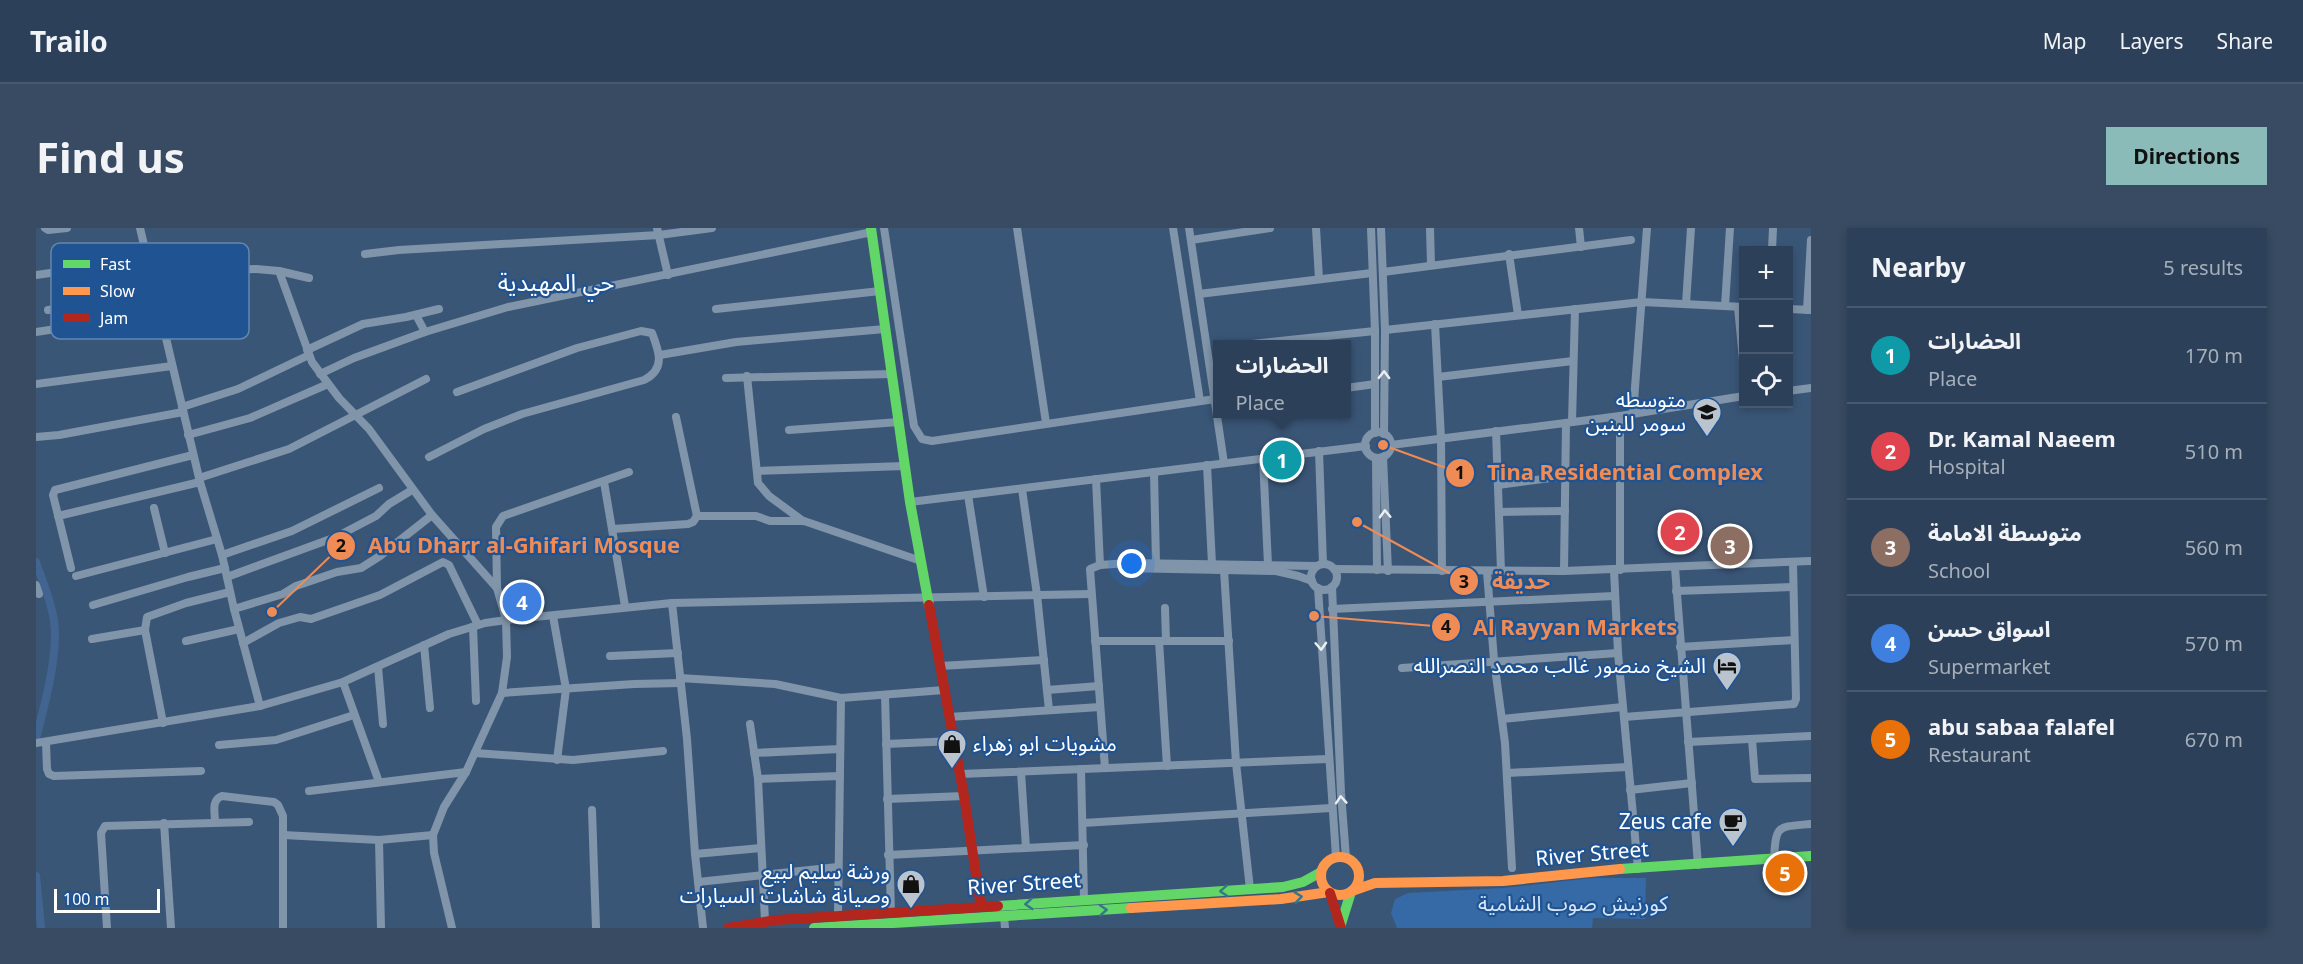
<!DOCTYPE html>
<html lang="en">
<head>
<meta charset="utf-8">
<style>
	body { margin:0; font-family:"Noto Sans","Noto Sans Arabic",sans-serif; background:#384b62; color:#f1f3f6 }
	.controls { position:absolute; right:18px; top:18px; display:grid; overflow:hidden; border-radius:0px; box-shadow:0 3px 9px #0003 }
	.controls button { width:54px; height:54px; display:grid; place-items:center; padding:0; border:0; border-bottom:2px solid #48596f; background:#2c4059; color:#f1f3f6; font:30px sans-serif }
	.scale { position:absolute; left:18px; bottom:15px; width:106px; box-sizing:border-box; padding-left:6px; border:3px solid #fff; border-top:0; font-size:16px; line-height:21px; white-space:nowrap; color:#fff; -webkit-text-stroke:4px #205391; paint-order:stroke }
	.you { position:absolute; left:1096px; top:336px; width:21px; height:21px; margin:-15px; border:4px solid #fff; border-radius:50%; background:#1a73e8; box-shadow:0 0 0 9px #1a73e833 }
	.badge { display:grid; place-items:center; width:39px; height:39px; border-radius:50%; background:#8bbbb9; color:#fff; font-size:20px; font-weight:700 }
	.pin { position:absolute; translate:-50% -50%; border:3px solid #fff; box-shadow:0 2px 6px #0006 }
	.popup { position:absolute; left:1177px; top:112px; width:138px; height:78px; box-sizing:border-box; display:grid; place-content:center; border-radius:0px; background:#2c4059; filter:drop-shadow(0 2px 4px #0005); font-size:20px; white-space:nowrap; color:#a6afba }
	.popup b { font-size:22px; color:#f1f3f6 }
	.popup::after { content:''; position:absolute; left:50%; top:100%; margin-left:-12px; border:12px solid transparent; border-top-color:#2c4059 }
	.list { margin:0; padding:0; list-style:none }
	h2 { display:flex; justify-content:space-between; align-items:center; height:78px; margin:0; padding:0 24px; font-size:26px }
	h2 small { font-size:20px; font-weight:400; color:#a6afba }
	.list li { display:grid; grid-template-columns:39px 1fr auto; gap:18px; align-items:center; box-sizing:border-box; height:96px; padding:0 24px; border-top:2px solid #48596f }
	.list b { display:block; font-size:22px; white-space:nowrap }
	.list p { margin:0; font-size:20px; white-space:nowrap; color:#a6afba }
	.list em { font-size:20px; font-style:normal; color:#a6afba }
	.icon { flex:none; width:33px; height:33px; fill:none; stroke:currentColor; stroke-width:2; stroke-linecap:round; stroke-linejoin:round }
	.map { position:relative; flex:none; width:1775px; height:700px; overflow:hidden; border-radius:0px }
	header { display:flex; align-items:center; gap:36px; box-sizing:border-box; height:84px; padding:0 30px; background:#2c4059; border-bottom:2px solid #48596f }
	header strong { font-size:28px }
	nav { display:flex; gap:33px; margin-inline-start:auto; font-size:21px }
	.intro { display:flex; align-items:center; justify-content:space-between; box-sizing:border-box; height:144px; padding:0 36px }
	h1 { margin:0; font-size:42px }
	.button { padding:15px 27px; border-radius:0px; background:#8bbbb9; color:#111; font-size:21px; font-weight:700 }
	main { display:flex; gap:36px; padding:0 36px }
	aside { flex:1; background:#2c4059; border-radius:0px; box-shadow:0 3px 9px #0003 }
	.map>svg:first-child { display:block }
	.green { fill:#356aa7 }
	.lines { fill:none; stroke-linecap:round; stroke-linejoin:round }
	.canal { stroke:#416590; stroke-width:8 }
	.street { stroke:#8195aa; stroke-width:8 }
	.fast { stroke:#63d668; stroke-width:10 }
	.slow { stroke:#ff974d; stroke-width:10 }
	.jam { stroke:#b3261e; stroke-width:10 }
	.oneway { stroke:#eceff2 }
	.oneway2 { stroke:#347a85 }
	.labels { text-anchor:middle; stroke-width:4.5; stroke-linejoin:round; paint-order:stroke }
	.poi-label { font-size:21px; fill:#fff; stroke:#205391; text-anchor:end }
	.street-label { font-size:21px; fill:#fff; stroke:#205391 }
	.park-label { font-size:21px; fill:#d7e7fa; stroke:#205391 }
	.quarter-label { font-size:24px; fill:#fff; stroke:#205391 }
	.key { fill:#205391; stroke:#6387b2; stroke-width:1.5 }
	.key-label { font-size:16px; fill:#fff }
	.leader { fill:none; stroke:#ef8b55; stroke-width:2 }
	.callout-dot { fill:#ef8b55; stroke:#205391; stroke-width:2 }
	.mark-label { font-size:18px; text-anchor:middle; font-weight:bold; fill:#111 }
	.callout-label { font-size:22px; text-anchor:middle; font-weight:bold; fill:#ef8b55; stroke:#205391; stroke-width:4.5; stroke-linejoin:round; paint-order:stroke }
</style>
</head>
<body>
<header>
<strong>Trailo</strong>
<nav><a>Map</a><a>Layers</a><a>Share</a></nav>
</header>
<div class="intro"><h1>Find us</h1><a class="button">Directions</a></div>
<main>
<div class="map">
<svg width="1775" height="700" viewBox="0 0 1775 700">
	<rect width="100%" height="100%" fill="#3a5677"/>
	<polygon class="green" points="1556,650 1610,650 1609,691 1557,690 1556,700 1361,700 1355,685 1359,671 1372,665 1467,660"/>
	<g class="lines">
		<g class="canal">
			<path d="M0,334C8,358 20,384 19,410C18,444 8,478 0,511"/>
			<polyline points="0,648 5,700"/>
		</g>
		<g class="street">
			<polyline points="9,0 12,2 31,0"/>
			<polyline points="104,0 164,254 186,327 198,381 224,478"/>
			<polyline points="621,0 632,47"/>
			<polyline points="848,0 878,198 886,211 896,213 1179,171"/>
			<polyline points="981,0 1010,195"/>
			<polyline points="1137,0 1164,173"/>
			<polyline points="1153,0 1188,235"/>
			<polyline points="1280,0 1283,51"/>
			<polyline points="1335,0 1339,103 1339,205"/>
			<polyline points="1345,0 1349,102 1348,206"/>
			<polyline points="1394,0 1395,36"/>
			<polyline points="1543,0 1545,19"/>
			<polyline points="1155,12 1234,0"/>
			<polyline points="1736,22 1737,0"/>
			<polyline points="329,26 363,22 623,7 676,0"/>
			<polyline points="1473,26 1482,87"/>
			<polyline points="243,43 276,134 303,170 333,201 396,287 461,360 470,392 471,429 466,465 430,544 408,579 397,607 398,625 416,700"/>
			<polyline points="114,44 220,41 243,43 273,50"/>
			<polyline points="1347,44 1595,12"/>
			<polyline points="0,47 111,31"/>
			<polyline points="1163,66 1336,45"/>
			<polyline points="1650,76 1655,0"/>
			<polyline points="1689,78 1694,0"/>
			<polyline points="1702,79 1708,142"/>
			<polyline points="680,81 844,63"/>
			<polyline points="1752,81 1775,82"/>
			<polyline points="12,82 119,68"/>
			<polyline points="1771,82 1775,12"/>
			<polyline points="380,87 389,104"/>
			<polyline points="1399,96 1405,210 1406,343"/>
			<polyline points="1349,102 1606,74 1708,79"/>
			<polyline points="0,104 122,85"/>
			<polyline points="1216,116 1339,103"/>
			<polyline points="271,122 327,96 370,89 403,81"/>
			<polyline points="624,127 700,114 849,101"/>
			<polyline points="284,146 318,130 389,104 472,79 836,4"/>
			<polyline points="711,148 722,255 733,268 767,293"/>
			<polyline points="1402,149 1537,133"/>
			<polyline points="690,150 856,146"/>
			<polyline points="0,156 136,138"/>
			<polyline points="1310,160 1339,156"/>
			<polyline points="1752,163 1775,160"/>
			<polyline points="146,179 202,161 273,127"/>
			<polyline points="1597,186 1611,0"/>
			<polyline points="1584,188 1584,342"/>
			<polyline points="640,189 661,288"/>
			<polyline points="1536,194 1539,81"/>
			<polyline points="753,202 863,194"/>
			<polyline points="1460,203 1465,343"/>
			<circle cx="1342" cy="217" r="13"/>
			<polyline points="152,207 214,190 292,156"/>
			<polyline points="0,209 23,207 147,184"/>
			<polyline points="1355,217 1584,188 1708,168"/>
			<polyline points="1283,223 1287,336"/>
			<path d="M393,229L448,201L486,186L608,152C630,141 623,123 616,105L605,103L541,120L421,164"/>
			<polyline points="1347,229 1352,343"/>
			<polyline points="1227,230 1232,337"/>
			<polyline points="1340,230 1341,342"/>
			<polyline points="1171,237 1176,336"/>
			<polyline points="722,243 869,238"/>
			<polyline points="1118,244 1120,335"/>
			<polyline points="163,250 253,221 390,151"/>
			<polyline points="1060,251 1064,337"/>
			<polyline points="568,254 589,378"/>
			<polyline points="1462,257 1530,248"/>
			<polyline points="986,261 1001,367 1013,482"/>
			<polyline points="932,267 948,369"/>
			<polyline points="874,274 1330,218"/>
			<polyline points="118,280 129,325"/>
			<polyline points="1463,284 1529,283"/>
			<polyline points="22,288 164,254"/>
			<polyline points="661,288 720,288 734,293 768,293 885,333"/>
			<polyline points="577,301 652,296 657,294 661,288"/>
			<polyline points="186,327 256,303 343,260"/>
			<circle cx="1288" cy="349" r="13"/>
			<polyline points="35,340 17,267 19,262 157,227"/>
			<polyline points="1087,340 1240,343 1262,348 1276,353"/>
			<polyline points="1639,340 1662,637"/>
			<polyline points="1298,341 1528,343 1775,333"/>
			<polyline points="1188,342 1200,535 1214,661"/>
			<polyline points="1578,342 1582,425 1602,641"/>
			<polyline points="1528,343 1530,195"/>
			<polyline points="1451,344 1458,432 1469,515 1476,640"/>
			<polyline points="40,348 181,311"/>
			<polyline points="191,349 300,309 340,288 353,276 376,262"/>
			<polyline points="0,357 3,366"/>
			<polyline points="1296,359 1305,565 1310,630"/>
			<polyline points="461,360 460,299 467,288 593,244"/>
			<polyline points="1282,360 1300,629"/>
			<polyline points="1640,363 1756,359"/>
			<polyline points="636,375 651,511 659,626 667,700"/>
			<polyline points="57,377 152,349 189,340"/>
			<polyline points="1129,380 1130,413"/>
			<polyline points="198,381 247,366 260,358 301,344 325,340 344,328 396,287"/>
			<polyline points="1296,381 1578,368"/>
			<polyline points="517,388 530,461 521,532"/>
			<polyline points="437,399 440,473"/>
			<polyline points="56,411 109,402"/>
			<polyline points="150,413 203,401"/>
			<polyline points="1059,413 1193,413"/>
			<polyline points="1123,413 1131,538"/>
			<polyline points="207,415 243,395 264,389 275,391 344,367 407,334 413,337 442,397"/>
			<polyline points="388,417 394,480"/>
			<polyline points="1644,419 1758,412"/>
			<polyline points="574,428 642,425"/>
			<polyline points="904,438 1008,432"/>
			<polyline points="342,439 347,496"/>
			<polyline points="1366,440 1582,425"/>
			<polyline points="644,450 739,456 805,470 908,462"/>
			<polyline points="307,454 343,554"/>
			<polyline points="1011,462 1063,458"/>
			<polyline points="466,465 598,456 645,455"/>
			<polyline points="849,468 855,685"/>
			<polyline points="913,489 1064,479"/>
			<polyline points="1588,489 1758,476 1760,471 1757,335"/>
			<polyline points="1466,491 1587,479"/>
			<polyline points="127,495 109,402 111,389 150,375 194,364"/>
			<polyline points="714,496 722,551 729,693"/>
			<polyline points="1716,511 1719,551 1775,550"/>
			<polyline points="1652,514 1775,508"/>
			<polyline points="0,515 224,478 307,454 413,406 449,395 470,392 636,375 1055,366"/>
			<polyline points="10,515 11,541 13,546 18,548 165,543"/>
			<polyline points="850,516 918,513"/>
			<polyline points="183,517 240,512 318,487"/>
			<polyline points="439,525 537,532 627,523"/>
			<polyline points="718,525 804,521"/>
			<polyline points="1069,540 1054,341 1064,337 1092,335 1280,338"/>
			<polyline points="1045,541 1048,671"/>
			<polyline points="985,544 990,620"/>
			<polyline points="1471,545 1592,539"/>
			<polyline points="924,546 1292,531"/>
			<polyline points="722,551 804,548"/>
			<polyline points="1594,562 1656,555"/>
			<polyline points="273,563 430,544"/>
			<polyline points="851,571 928,568"/>
			<polyline points="556,582 560,700"/>
			<path d="M179,594C179,584 175,572 186,568L238,574L242,577L247,588V700"/>
			<polyline points="128,595 135,700"/>
			<polyline points="1047,595 1295,580"/>
			<polyline points="247,607 343,612 397,607"/>
			<polyline points="343,612 345,700"/>
			<polyline points="659,626 725,620"/>
			<polyline points="852,627 1048,617"/>
			<path d="M1738,631C1740,596 1741,599 1775,596"/>
			<polyline points="662,654 802,639"/>
			<polyline points="802,688 805,470"/>
			<polyline points="968,688 969,700"/>
			<polyline points="71,700 65,605 69,598 213,594"/>
		</g>
		<g class="fast">
			<polyline points="835,0 874,274 893,377"/>
			<polyline points="1584,641 1775,628"/>
			<polyline points="962,678 1247,659 1267,654 1285,644"/>
			<polyline points="1305,696 1315,664"/>
			<polyline points="778,700 1095,680"/>
		</g>
		<g class="slow">
			<circle cx="1304" cy="648" r="19"/>
			<polyline points="1316,663 1339,655 1467,653 1584,641"/>
			<polyline points="1095,680 1245,671 1293,664"/>
		</g>
		<g class="jam">
			<polyline points="893,377 928,568 945,679"/>
			<polyline points="1294,665 1305,700"/>
			<polyline points="692,700 740,692 962,678"/>
		</g>
	</g>
	<defs><path id="oneway-chevron" d="M-2-3.5L2.5 0L-2 3.5" fill="none" stroke-width="1.6" stroke-linecap="round" stroke-linejoin="round" transform="scale(1.5)"/></defs>
	<g class="oneway">
		<use href="#oneway-chevron" transform="translate(1348 147) rotate(-89)"/>
		<use href="#oneway-chevron" transform="translate(1349 286) rotate(-92)"/>
		<use href="#oneway-chevron" transform="translate(1285 418) rotate(87)"/>
		<use href="#oneway-chevron" transform="translate(1305 572) rotate(-94)"/>
	</g>
	<g class="oneway2">
		<use href="#oneway-chevron" transform="translate(1188 663) rotate(177)"/>
		<use href="#oneway-chevron" transform="translate(1262 669) rotate(-7)"/>
		<use href="#oneway-chevron" transform="translate(993 676) rotate(176)"/>
		<use href="#oneway-chevron" transform="translate(1067 682) rotate(-4)"/>
	</g>
	<defs>
		<g id="school-pin" transform="scale(1.5)"><path d="M0 17L-7.5 6A9.5 9.5 0 1 1 7.5 6Z" fill="#bac4cf" stroke="#205391"/><path d="M0-5L7-2L0 1L-7-2ZM-4 1L0 2.5L4 1V4Q0 6-4 4Z" fill="#111"/></g>
		<g id="hotel-pin" transform="scale(1.5)"><path d="M0 17L-7.5 6A9.5 9.5 0 1 1 7.5 6Z" fill="#bac4cf" stroke="#205391"/><path d="M-6-4.5h1.5V1H6V5H4.5V3h-9V5H-6ZM-4 0a1.8 1.8 0 1 1 3.6 0ZM.5 0V-2.5h3Q6-2.5 6 0Z" fill="#111"/></g>
		<g id="shop-pin" transform="scale(1.5)"><path d="M0 17L-7.5 6A9.5 9.5 0 1 1 7.5 6Z" fill="#bac4cf" stroke="#205391"/><path d="M-5-2.5h2.3a2.7 3.5 0 0 1 5.4 0H5L5.5 6h-11ZM-1.5-2.5h3a1.5 2.3 0 0 0-3 0Z" fill="#111"/></g>
		<g id="cafe-pin" transform="scale(1.5)"><path d="M0 17L-7.5 6A9.5 9.5 0 1 1 7.5 6Z" fill="#bac4cf" stroke="#205391"/><path d="M-5.5-4.5H6V0H3Q3 3.5 0 3.5H-2.5Q-5.5 3.5-5.5 0ZM3-3.2v2h1.7v-2ZM-6 4.5H4V6H-6Z" fill="#111"/></g>
	</defs>
	<g fill-rule="evenodd">
		<use href="#school-pin" x="1671" y="184"/>
		<use href="#hotel-pin" x="1691" y="438"/>
		<use href="#shop-pin" x="916" y="516"/>
		<use href="#cafe-pin" x="1697" y="594"/>
		<use href="#shop-pin" x="875" y="656"/>
	</g>
	<g class="labels">
		<g class="poi-label">
			<text x="1650" y="179">متوسطه<tspan x="1650" dy="24">سومر للبنين</tspan></text>
			<text x="1670" y="445">الشيخ منصور غالب محمد النصرالله</text>
			<text x="937" y="523" text-anchor="start">مشويات ابو زهراء</text>
			<text x="1676" y="601">Zeus cafe</text>
			<text x="854" y="651">ورشة سليم لبيع<tspan x="854" dy="24">وصيانة شاشات السيارات</tspan></text>
		</g>
		<g class="street-label">
			<text transform="translate(1556 626) rotate(-5)" y="7">River Street</text>
			<text transform="translate(988 656) rotate(-4)" y="7">River Street</text>
		</g>
		<g class="park-label">
			<text x="1537" y="683">كورنيش صوب الشامية</text>
		</g>
		<g class="quarter-label">
			<text x="520" y="63">حي المهيدية</text>
		</g>
	</g>
	<rect x="15" y="15" width="198" height="96" rx="9" class="key"/>
	<rect x="27" y="32" width="27" height="8" fill="#63d668"/>
	<rect x="27" y="59" width="27" height="8" fill="#ff974d"/>
	<rect x="27" y="86" width="27" height="8" fill="#b3261e"/>
	<g class="key-label">
		<text x="64" y="42">Fast</text>
		<text x="64" y="69">Slow</text>
		<text x="64" y="96">Jam</text>
	</g>
	<path class="leader" d="M1347 217L1424 245M236 384L305 318M1321 294L1428 353M1278 388L1410 399"/>
	<g class="callout-dot">
		<circle cx="1347" cy="217" r="6"/>
		<circle cx="236" cy="384" r="6"/>
		<circle cx="1321" cy="294" r="6"/>
		<circle cx="1278" cy="388" r="6"/>
		<circle cx="1424" cy="245" r="15"/>
		<circle cx="305" cy="318" r="15"/>
		<circle cx="1428" cy="353" r="15"/>
		<circle cx="1410" cy="399" r="15"/>
	</g>
	<g class="mark-label">
		<text x="1424" y="251">1</text>
		<text x="305" y="324">2</text>
		<text x="1428" y="360">3</text>
		<text x="1410" y="405">4</text>
	</g>
	<g class="callout-label">
		<text x="1589" y="252">Tina Residential Complex</text>
		<text x="488" y="325">Abu Dharr al-Ghifari Mosque</text>
		<text x="1485" y="361">حديقة</text>
		<text x="1539" y="407">Al Rayyan Markets</text>
	</g>
</svg>
<div class="controls">
<button>+</button>
<button>−</button>
<button><svg class="icon" aria-label="locate" viewBox="0 0 24 24"><circle cx="12" cy="12" r="6"/><path d="M12 2v4M12 18v4M2 12h4M18 12h4"/></svg></button>
</div>
<div class="scale">100 m</div>
<div class="you"></div>
<div class="pin badge" style="left:1246px;top:232px;background:#0f9aa8">1</div>
<div class="popup"><b>الحضارات</b>Place</div>
<div class="pin badge" style="left:1644px;top:304px;background:#e0444e">2</div>
<div class="pin badge" style="left:1694px;top:318px;background:#8d6e63">3</div>
<div class="pin badge" style="left:486px;top:374px;background:#3f7fe0">4</div>
<div class="pin badge" style="left:1749px;top:645px;background:#e8710a">5</div>
</div>
<aside>
<h2>Nearby<small>5 results</small></h2>
<ul class="list">
<li><span class="badge" style="background:#0f9aa8">1</span><div><b>الحضارات</b><p>Place</p></div><em>170 m</em></li>
<li><span class="badge" style="background:#e0444e">2</span><div><b>Dr. Kamal Naeem</b><p>Hospital</p></div><em>510 m</em></li>
<li><span class="badge" style="background:#8d6e63">3</span><div><b>متوسطة الامامة</b><p>School</p></div><em>560 m</em></li>
<li><span class="badge" style="background:#3f7fe0">4</span><div><b>اسواق حسن</b><p>Supermarket</p></div><em>570 m</em></li>
<li><span class="badge" style="background:#e8710a">5</span><div><b>abu sabaa falafel</b><p>Restaurant</p></div><em>670 m</em></li>
</ul>
</aside>
</main>
</body>
</html>
